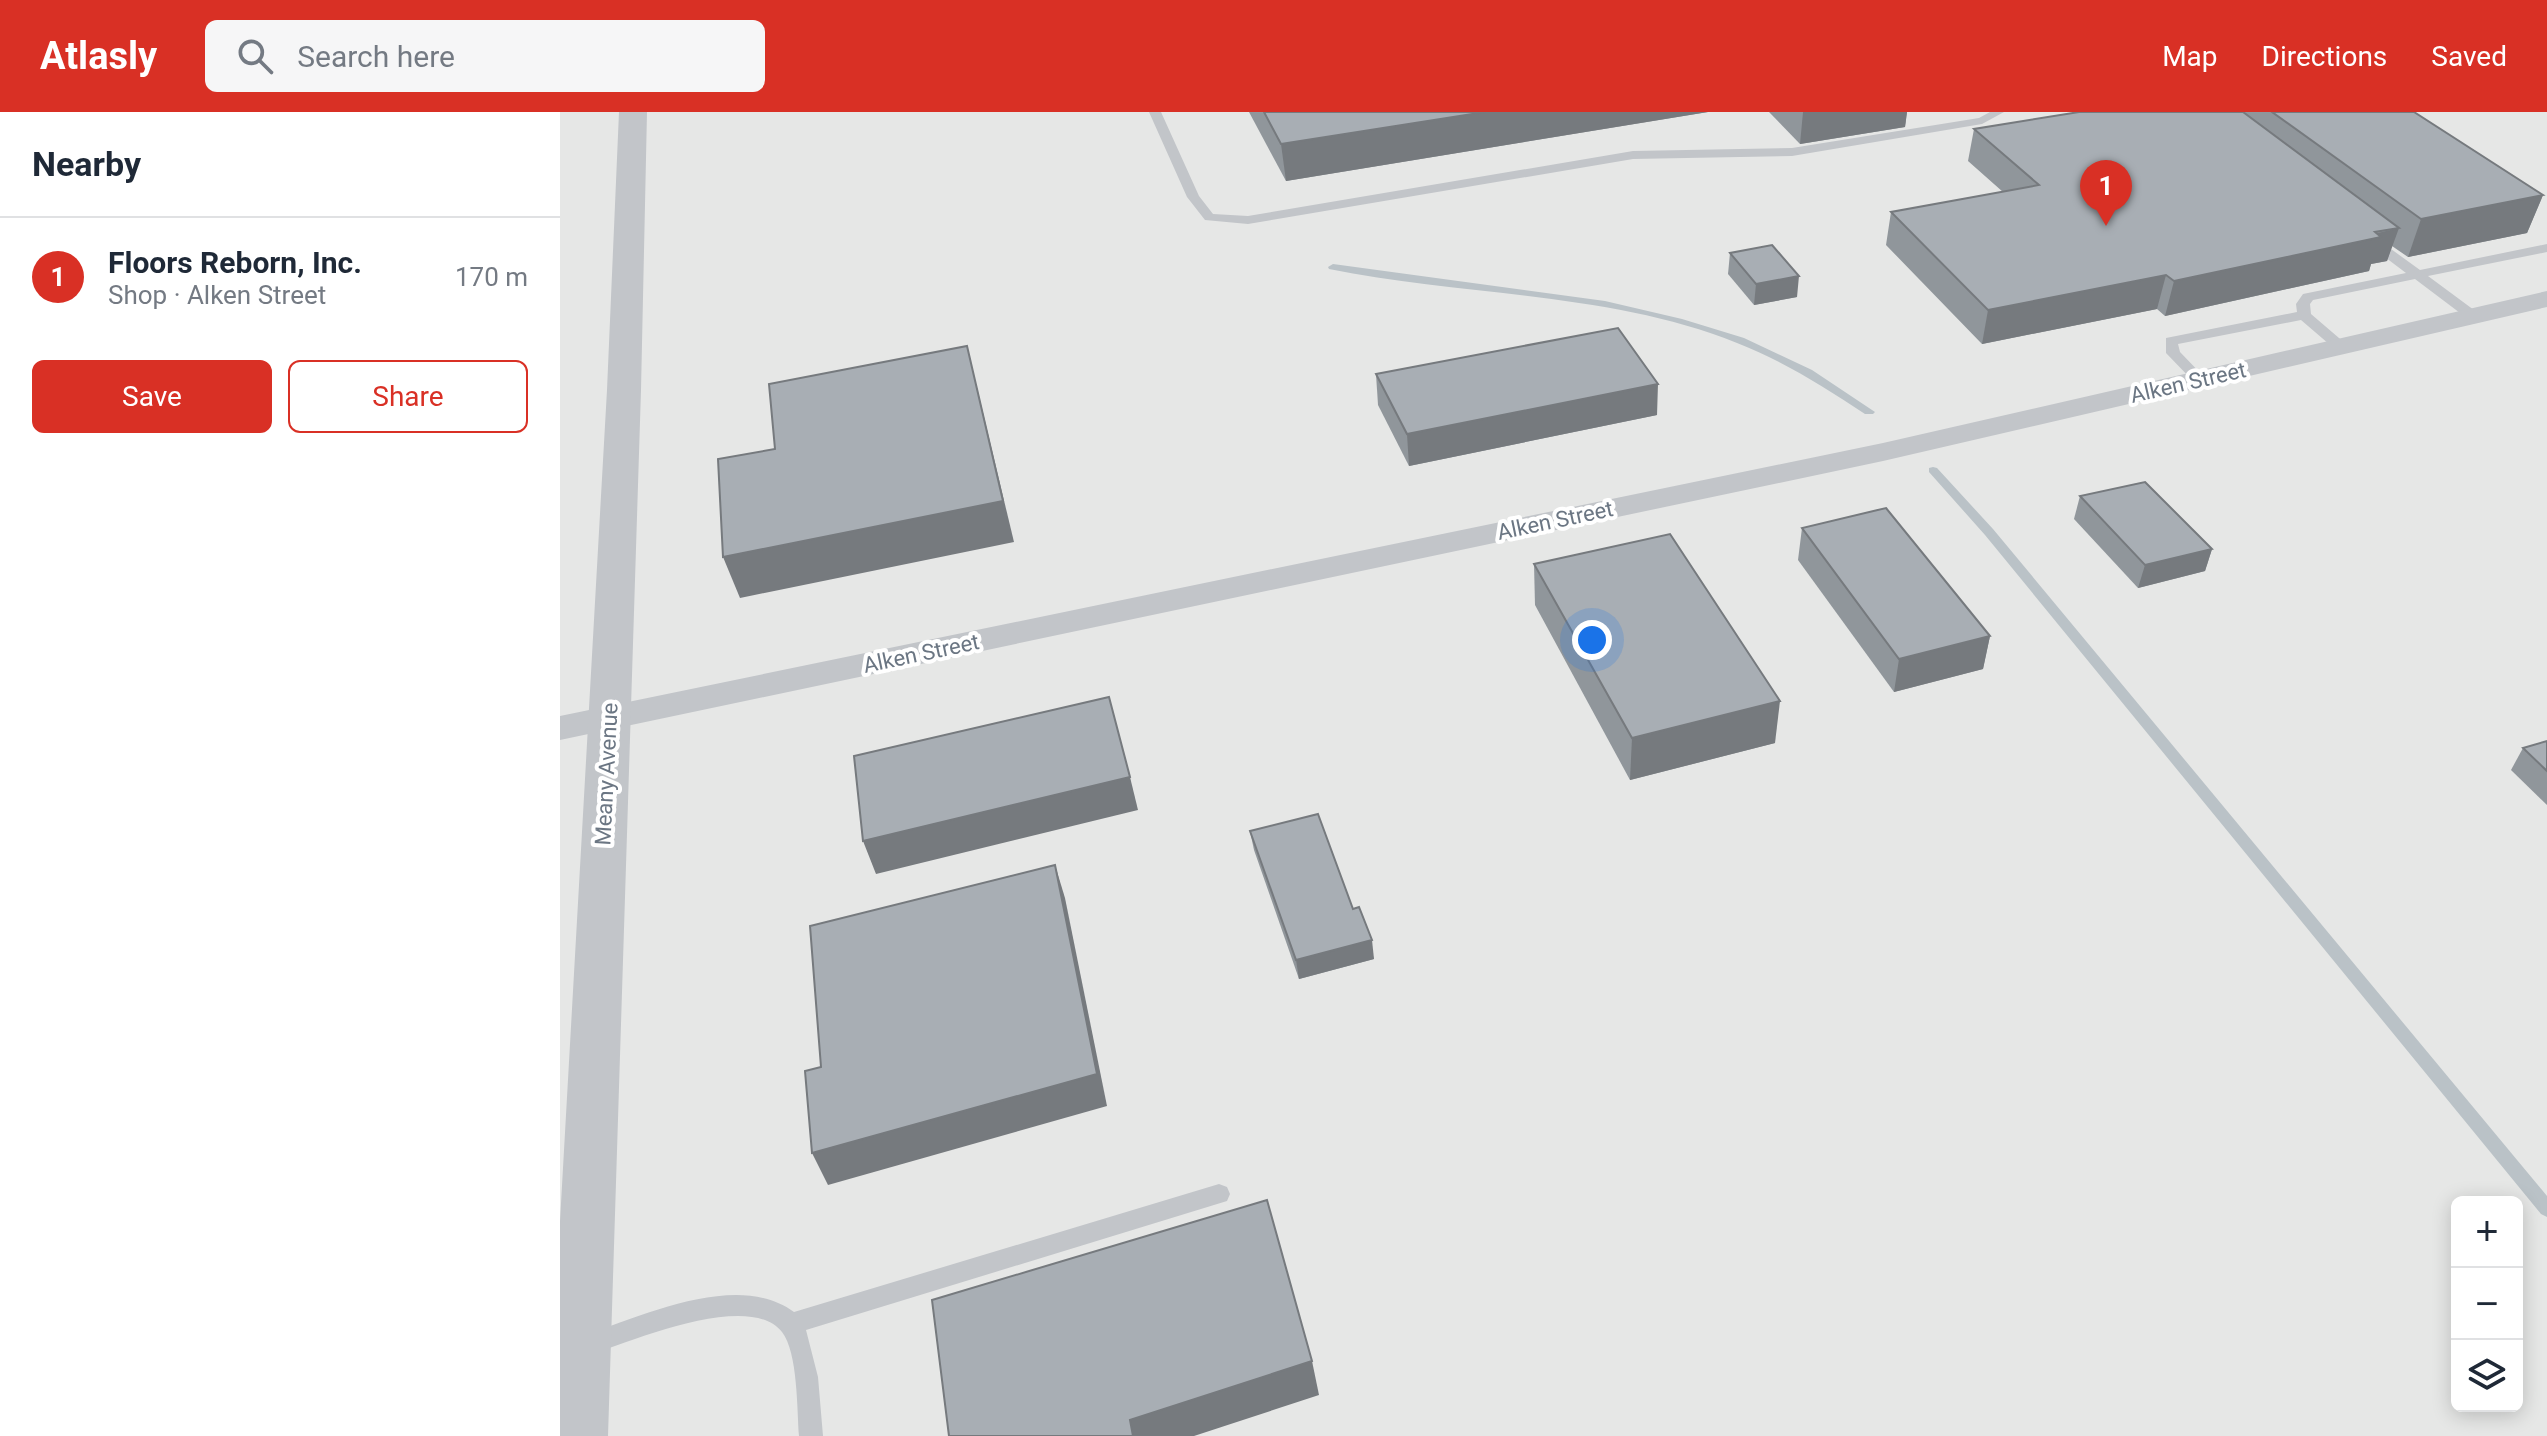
<!DOCTYPE html>
<html lang="en">
<head>
<meta charset="utf-8">
<style>
	body { margin:0; font-family:Roboto,sans-serif; background:#f6f6f7; color:#1f2937 }
	.controls { position:absolute; right:24px; bottom:24px; display:grid; overflow:hidden; border-radius:12px; box-shadow:0 4px 20px #0003 }
	.controls button { width:72px; height:72px; display:grid; place-items:center; padding:0; border:0; border-bottom:2px solid #e0e1e3; background:#fff; color:#1f2937; font:40px sans-serif }
	.you { position:absolute; left:1032px; top:528px; width:28px; height:28px; margin:-20px; border:6px solid #fff; border-radius:50%; background:#1a73e8; box-shadow:0 0 0 12px #1a73e833 }
	.badge { display:grid; place-items:center; width:52px; height:52px; border-radius:50%; background:#d93025; color:#fff; font-size:26px; font-weight:700 }
	.pin { position:absolute; translate:-50% -66px; filter:drop-shadow(0 2px 4px #0008) }
	.pin::after { content:''; position:absolute; top:42px; width:28px; height:24px; background:inherit; clip-path:polygon(0 0,100% 0,50% 100%) }
	.list { margin:0; padding:0; list-style:none }
	h2 { display:flex; justify-content:space-between; align-items:center; height:104px; margin:0; padding:0 32px; font-size:34px }
	h2 small { font-size:26px; font-weight:400; color:#747a83 }
	.list li { display:grid; grid-template-columns:52px 1fr auto; gap:24px; align-items:center; box-sizing:border-box; height:120px; padding:0 32px; border-top:2px solid #e0e1e3 }
	.list b { display:block; font-size:30px; white-space:nowrap }
	.list p { margin:0; font-size:26px; white-space:nowrap; color:#747a83 }
	.list em { font-size:26px; font-style:normal; color:#747a83 }
	.actions { display:flex; gap:16px; padding:24px 32px }
	.actions a { flex:1; padding:18px 0; border:2px solid #d93025; border-radius:12px; text-align:center; font-size:28px; color:#d93025 }
	.actions .main { background:#d93025; color:#fff }
	.icon { flex:none; width:44px; height:44px; fill:none; stroke:currentColor; stroke-width:2; stroke-linecap:round; stroke-linejoin:round }
	.map { position:relative; flex:none; width:1987px; height:1324px; overflow:hidden }
	header { display:flex; align-items:center; gap:48px; box-sizing:border-box; height:112px; padding:0 40px; background:#d93025; color:#fff }
	header strong { font-size:38px }
	nav { display:flex; gap:44px; margin-inline-start:auto; font-size:28px }
	.search { width:560px; height:72px; background:#f6f6f7; display:flex; align-items:center; gap:20px; box-sizing:border-box; padding:0 28px; border-radius:12px; color:#747a83; font-size:30px }
	main { display:flex }
	aside { flex:1; background:#fff }
	.map>svg:first-child { display:block }
	.built { fill:#e6e7e6; fill-rule:evenodd }
	.lines { fill:none; stroke-linecap:round; stroke-linejoin:round }
	.stream { fill:#bac2c7; fill-rule:evenodd }
	.service { fill:#c2c5c9; fill-rule:evenodd }
	.minor { fill:#c2c5c9; fill-rule:evenodd }
	.tertiary { fill:#c2c5c9; fill-rule:evenodd }
	.wall { fill:#90969b }
	.shaded-wall { fill:#767a7e }
	.building { fill:#a8aeb4; stroke:#767a7e; stroke-width:2 }
	.labels { text-anchor:middle; stroke-width:8; stroke-linejoin:round; paint-order:stroke }
	.street-label { font-size:22px; fill:#6b7683; stroke:#fff }
</style>
</head>
<body>
<header>
<strong>Atlasly</strong>
<div class="search"><svg class="icon" aria-label="search" viewBox="0 0 24 24"><circle cx="10" cy="10" r="6"/><path d="M15 15l6 6"/></svg>Search here</div>
<nav><a>Map</a><a>Directions</a><a>Saved</a></nav>
</header>
<main>
<aside>
<h2>Nearby<small></small></h2>
<ul class="list">
<li><span class="badge">1</span><div><b>Floors Reborn, Inc.</b><p>Shop · Alken Street</p></div><em>170 m</em></li>
</ul>
<div class="actions"><a class="main">Save</a><a>Share</a></div>
</aside>
<div class="map">
<svg width="1987" height="1324" viewBox="0 0 1987 1324">
	<rect width="100%" height="100%" fill="#f8f8f6"/>
	<path class="built" d="M0,0H1987V1324H0ZM1897,1090H1957V1294H1897Z"/>
	<g class="lines">
		<g class="stream">
			<path d="M773,152L1045,189L1122,207L1184,226L1252,258L1315,300L1313,302H1305C1264,275 1223,249 1177,231C1051,180 902,184 769,157L768,155Z"/>
			<polygon points="1373,355 1377,356 1433,417 1987,1084 1987,1105 1981,1102 1425,423 1369,360 1369,356"/>
		</g>
		<g class="service">
			<polygon points="589,0 601,0 639,84 653,102 688,104 1073,39 1232,36 1419,6 1430,0 1444,0 1422,12 1232,44 1073,47 688,112 645,108 627,85"/>
			<polygon points="1805,124 1813,124 1860,158 1987,132 1987,140 1868,164 1918,201 1918,207 1908,207 1855,167 1753,188 1750,192 1751,202 1786,232 1786,238 1776,238 1741,208 1618,232 1620,240 1646,267 1639,271 1634,270 1606,241 1606,226 1737,200 1736,192 1743,182 1846,161 1805,130"/>
			<path d="M659,1072L667,1075L670,1082L667,1089L246,1218L258,1265L263,1324H239C237,1299 238,1240 222,1220C189,1178 69,1230 27,1244L19,1241L15,1233L19,1225L27,1222C86,1203 178,1159 234,1200Z"/>
		</g>
		<polygon class="minor" points="1987,179 1987,195 1323,349 0,628 0,604 1323,331"/>
		<polygon class="tertiary" points="59,0 87,0 81,278 48,1324 0,1324 0,1109 47,278"/>
	</g>
	<g class="wall">
		<polygon points="689,0 1148,0 726,69"/>
		<polygon points="1209,0 1347,0 1345,15 1240,32"/>
		<polygon points="1519,0 1854,0 1983,83 1967,121 1848,145 1832,134 1827,149 1811,152 1809,159 1605,204 1597,197 1422,232 1326,133 1331,100 1443,80 1408,49 1414,17"/>
		<polygon points="1170,141 1237,185 1194,193 1168,162"/>
		<polygon points="816,262 1097,303 849,354 818,293"/>
		<polygon points="1520,384 1652,437 1645,459 1578,476 1514,407"/>
		<polygon points="1242,416 1430,524 1423,557 1334,580 1238,448"/>
		<polygon points="974,452 1215,631 1070,668 975,493"/>
		<polygon points="1987,629 1987,693 1951,658 1963,636"/>
		<polygon points="690,719 793,797 814,847 739,867 694,738"/>
	</g>
	<g class="shaded-wall">
		<polygon points="925,0 1148,0 726,69 721,32"/>
		<polygon points="1243,0 1347,0 1345,15 1240,32"/>
		<polygon points="1983,83 1967,121 1848,145 1861,107"/>
		<polygon points="1839,116 1827,149 1811,152 1809,159 1605,204 1614,169"/>
		<polygon points="1606,163 1597,197 1422,232 1428,198"/>
		<polygon points="1239,164 1237,185 1194,193 1196,172"/>
		<polygon points="407,234 454,430 180,486 163,445"/>
		<polygon points="1098,272 1097,303 849,354 847,322"/>
		<polygon points="1652,437 1645,459 1578,476 1585,453"/>
		<polygon points="1430,524 1423,557 1334,580 1339,547"/>
		<polygon points="1220,589 1215,631 1070,668 1072,626"/>
		<polygon points="570,665 578,698 316,762 303,729"/>
		<polygon points="495,753 505,786 547,994 268,1073 252,1041"/>
		<polygon points="812,828 814,847 739,867 736,848"/>
		<polygon points="752,1249 759,1283 634,1324 573,1324 570,1308"/>
	</g>
	<g class="building">
		<polygon points="704,0 925,0 721,32"/>
		<polygon points="1519,0 1683,0 1839,116 1815,120 1821,125 1614,169 1606,163 1428,198 1331,100 1479,73 1414,17"/>
		<polygon points="1712,0 1854,0 1983,83 1861,107"/>
		<polygon points="1212,133 1239,164 1196,172 1170,141"/>
		<polygon points="1058,216 1098,272 847,322 816,262"/>
		<polygon points="407,234 443,389 163,445 158,347 215,337 209,272"/>
		<polygon points="1585,370 1652,437 1585,453 1520,384"/>
		<polygon points="1326,396 1430,524 1339,547 1242,416"/>
		<polygon points="1110,422 1220,589 1072,626 974,452"/>
		<polygon points="549,585 570,665 303,729 294,644"/>
		<polygon points="1987,629 1987,659 1963,636"/>
		<polygon points="758,702 793,797 799,795 812,828 736,848 690,719"/>
		<polygon points="495,753 537,962 252,1041 245,959 261,955 250,814"/>
		<polygon points="707,1088 752,1249 570,1308 573,1324 389,1324 372,1188"/>
	</g>
	<g class="labels">
		<g class="street-label">
			<text transform="translate(1628 270) rotate(-13)" y="8">Alken Street</text>
			<text transform="translate(995 408) rotate(-12)" y="8">Alken Street</text>
			<text transform="translate(361 541) rotate(-12)" y="8">Alken Street</text>
			<text transform="translate(46 662) rotate(-87)" y="8">Meany Avenue</text>
		</g>
	</g>
</svg>
<div class="controls">
<button>+</button>
<button>−</button>
<button><svg class="icon" aria-label="layers" viewBox="0 0 24 24"><path d="M12 4l9 5-9 5-9-5zM3 14l9 5 9-5"/></svg></button>
</div>
<div class="you"></div>
<div class="pin badge" style="left:1546px;top:114px">1</div>
</div>
</main>
</body>
</html>
